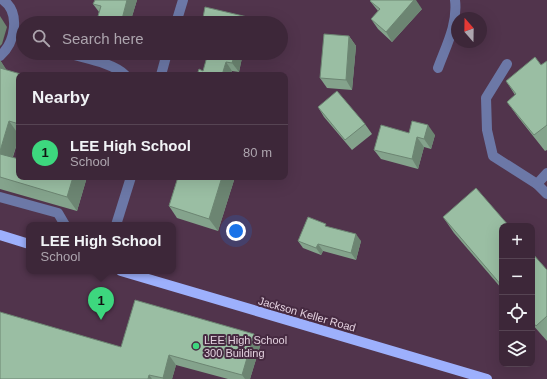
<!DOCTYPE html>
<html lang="en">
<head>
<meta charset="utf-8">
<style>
	body { margin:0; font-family:Helvetica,sans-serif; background:#483344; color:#f1f3f6 }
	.controls { position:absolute; right:12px; bottom:12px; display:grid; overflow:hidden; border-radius:8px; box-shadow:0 4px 16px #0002 }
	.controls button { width:36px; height:36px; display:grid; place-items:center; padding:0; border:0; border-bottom:1px solid #564453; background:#3d2739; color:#f1f3f6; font:20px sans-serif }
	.compass { position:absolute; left:451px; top:12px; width:36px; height:36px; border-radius:50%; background:#3d2739; box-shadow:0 4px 16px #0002; rotate:340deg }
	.you { position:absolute; left:236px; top:231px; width:14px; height:14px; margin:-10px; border:3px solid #fff; border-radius:50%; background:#1a73e8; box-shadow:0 0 0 6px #1a73e833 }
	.badge { display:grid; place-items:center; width:26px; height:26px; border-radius:50%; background:#3dd77e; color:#111; font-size:13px; font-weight:700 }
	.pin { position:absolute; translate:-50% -33px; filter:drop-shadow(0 1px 2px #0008) }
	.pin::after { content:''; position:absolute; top:21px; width:14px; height:12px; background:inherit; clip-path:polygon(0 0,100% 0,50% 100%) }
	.popup { position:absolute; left:26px; top:222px; width:150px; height:52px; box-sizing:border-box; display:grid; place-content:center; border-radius:8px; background:#3d2739; filter:drop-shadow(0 1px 3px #0005); font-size:13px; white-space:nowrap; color:#ada5ae }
	.popup b { font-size:15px; color:#f1f3f6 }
	.popup::after { content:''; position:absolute; left:50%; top:100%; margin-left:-8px; border:8px solid transparent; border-top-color:#3d2739 }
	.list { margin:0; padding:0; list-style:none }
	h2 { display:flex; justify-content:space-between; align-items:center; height:52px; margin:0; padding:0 16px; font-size:17px }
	h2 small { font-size:13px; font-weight:400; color:#ada5ae }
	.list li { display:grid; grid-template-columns:26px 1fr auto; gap:12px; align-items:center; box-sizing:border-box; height:56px; padding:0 16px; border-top:1px solid #564453 }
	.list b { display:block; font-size:15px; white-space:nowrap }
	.list p { margin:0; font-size:13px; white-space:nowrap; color:#ada5ae }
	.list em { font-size:13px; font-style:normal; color:#ada5ae }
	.icon { flex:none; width:22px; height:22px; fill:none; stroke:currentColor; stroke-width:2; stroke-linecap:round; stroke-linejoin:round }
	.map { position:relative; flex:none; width:547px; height:379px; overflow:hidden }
	.search { position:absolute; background:#3d2739; box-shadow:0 4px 16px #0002; left:16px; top:16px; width:272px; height:44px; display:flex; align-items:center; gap:10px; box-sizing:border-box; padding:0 14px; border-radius:22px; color:#ada5ae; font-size:15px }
	.panel { position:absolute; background:#3d2739; box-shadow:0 4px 16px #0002; left:16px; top:72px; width:272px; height:108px; border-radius:8px }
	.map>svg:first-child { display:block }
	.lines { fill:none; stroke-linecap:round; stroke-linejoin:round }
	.minor { stroke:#6c78a7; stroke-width:10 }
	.major { stroke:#9db0fc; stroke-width:10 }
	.wall { fill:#84a38c }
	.shaded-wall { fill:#6c8572 }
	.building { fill:#9abea3; stroke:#6c8572 }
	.poi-dot { fill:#3dd77e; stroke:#462a41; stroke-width:1.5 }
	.labels { text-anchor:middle; stroke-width:4; stroke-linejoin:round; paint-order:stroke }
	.street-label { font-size:11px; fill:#e3d1df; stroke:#462a41 }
	.poi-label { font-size:11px; fill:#e3d1df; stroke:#462a41; text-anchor:start }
</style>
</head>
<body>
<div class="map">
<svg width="547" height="379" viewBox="0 0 547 379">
	<rect width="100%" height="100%" fill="#51344c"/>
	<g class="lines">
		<g class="minor">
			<polyline points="176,23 183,0"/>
			<path d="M67,53C83,58 114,63 125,75"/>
			<path d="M0,56C15,43 21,13 3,0"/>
			<polyline points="507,64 486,98 487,130 493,156 537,184 547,194"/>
			<path d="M438,68C446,46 458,24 455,0"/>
			<polyline points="161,75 167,53"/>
			<polyline points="537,184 547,173"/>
			<polyline points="0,197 58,213 65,225"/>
			<polyline points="116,225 131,177"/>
		</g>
		<g class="major">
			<polyline points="0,235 29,244"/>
			<polyline points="121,271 487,379"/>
		</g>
	</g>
	<g class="wall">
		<polygon points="137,0 130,23 96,23 99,12 93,4"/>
		<polygon points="370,1 422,9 392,42 378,29 371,19 378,11"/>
		<polygon points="349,36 356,46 352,90 327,88 320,78"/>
		<polygon points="243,53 239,72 232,71 231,75 197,75 203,71"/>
		<polygon points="0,60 6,70 19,75 19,137 13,157 19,177 87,177 77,211 0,189"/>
		<polygon points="547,61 547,150 545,151 518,117 507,102 515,95 506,81 541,65"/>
		<polygon points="318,107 365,124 372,134 352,150 324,117"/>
		<polygon points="409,133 435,135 431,149 424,147 418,169 381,159 374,150"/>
		<polygon points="178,177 235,177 218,231 177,218 169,206"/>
		<polygon points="443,217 502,226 502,289 454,233"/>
		<polygon points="328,227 361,241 356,260 323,251 321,255 303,248 298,241"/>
		<polygon points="532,253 547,270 547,341 532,324"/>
		<polygon points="261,343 250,379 228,379 176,365 172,379 0,379 121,347"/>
	</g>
	<g class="shaded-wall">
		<polygon points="127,0 137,0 130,23 121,23"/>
		<polygon points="414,0 416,0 422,9 392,42 386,32"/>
		<polygon points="0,16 7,27 2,44 0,46"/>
		<polygon points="256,19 259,23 255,23"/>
		<polygon points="349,36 356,46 352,90 346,80"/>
		<polygon points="235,53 243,53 239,72 232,63"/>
		<polygon points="0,60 6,69 3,80 0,76"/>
		<polygon points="226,62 232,71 231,75 222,75"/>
		<polygon points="9,121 19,135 19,137 9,168 0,154 0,151"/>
		<polygon points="428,125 435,135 431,149 424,139"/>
		<polygon points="417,137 424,147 418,169 412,159"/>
		<polygon points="73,177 87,177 77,211 67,197"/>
		<polygon points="222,177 235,177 218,231 209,219"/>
		<polygon points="356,234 361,241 356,260 351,253"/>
		<polygon points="318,244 323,251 321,255 316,248"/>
		<polygon points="254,334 261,343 250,379 245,379 242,375"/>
		<polygon points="169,355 176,365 172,379 163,379 163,378"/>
		<polygon points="149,375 152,379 148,379"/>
	</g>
	<g class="building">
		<polygon points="95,0 127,0 121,23 96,23 101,6 93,4"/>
		<polygon points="371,0 414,0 386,32 371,19 380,9 370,1"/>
		<polygon points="205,7 256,19 255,23 202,23"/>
		<polygon points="324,34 349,36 346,80 320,78"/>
		<polygon points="208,53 235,53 232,63 226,62 222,75 197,75 199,69 203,71"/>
		<polygon points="535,57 541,65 547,61 547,125 534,135 507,102 516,94 506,81"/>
		<polygon points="0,68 24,75 19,75 19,124 9,121 0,151"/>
		<polygon points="337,91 365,124 345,140 318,107"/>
		<polygon points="412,121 428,125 424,139 417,137 412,159 374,150 381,125 409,133"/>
		<polygon points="0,154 19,159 19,177 73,177 67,197 0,177"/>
		<polygon points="178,177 222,177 209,219 169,206"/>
		<polygon points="476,188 509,226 502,226 502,286 443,217"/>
		<polygon points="308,217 326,224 325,226 356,234 351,253 318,244 316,248 298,241"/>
		<polygon points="532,253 547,270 547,316 536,326 532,321"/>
		<polygon points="135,300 254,334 242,375 169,355 163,378 149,375 148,379 0,379 0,312 121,347"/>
	</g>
	<circle class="poi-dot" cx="196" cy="346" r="4"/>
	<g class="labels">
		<g class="street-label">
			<text transform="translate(307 314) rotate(16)" y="4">Jackson Keller Road</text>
		</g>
		<g class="poi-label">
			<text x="204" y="344">LEE High School<tspan x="204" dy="13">300 Building</tspan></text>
		</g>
	</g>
</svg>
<div class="controls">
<button>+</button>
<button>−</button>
<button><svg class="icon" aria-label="locate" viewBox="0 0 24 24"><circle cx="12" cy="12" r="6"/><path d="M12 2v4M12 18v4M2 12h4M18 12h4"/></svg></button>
<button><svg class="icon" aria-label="layers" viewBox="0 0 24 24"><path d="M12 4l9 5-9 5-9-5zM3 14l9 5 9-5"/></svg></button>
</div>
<svg class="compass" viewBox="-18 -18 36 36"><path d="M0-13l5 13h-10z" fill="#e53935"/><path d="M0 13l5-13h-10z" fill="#ada5ae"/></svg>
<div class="you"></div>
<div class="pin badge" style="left:101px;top:320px">1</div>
<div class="popup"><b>LEE High School</b>School</div>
<div class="search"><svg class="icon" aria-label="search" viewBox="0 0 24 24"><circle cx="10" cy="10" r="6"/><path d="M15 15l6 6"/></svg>Search here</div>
<section class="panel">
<h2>Nearby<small></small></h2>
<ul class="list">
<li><span class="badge">1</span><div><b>LEE High School</b><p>School</p></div><em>80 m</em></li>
</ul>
</section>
</div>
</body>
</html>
